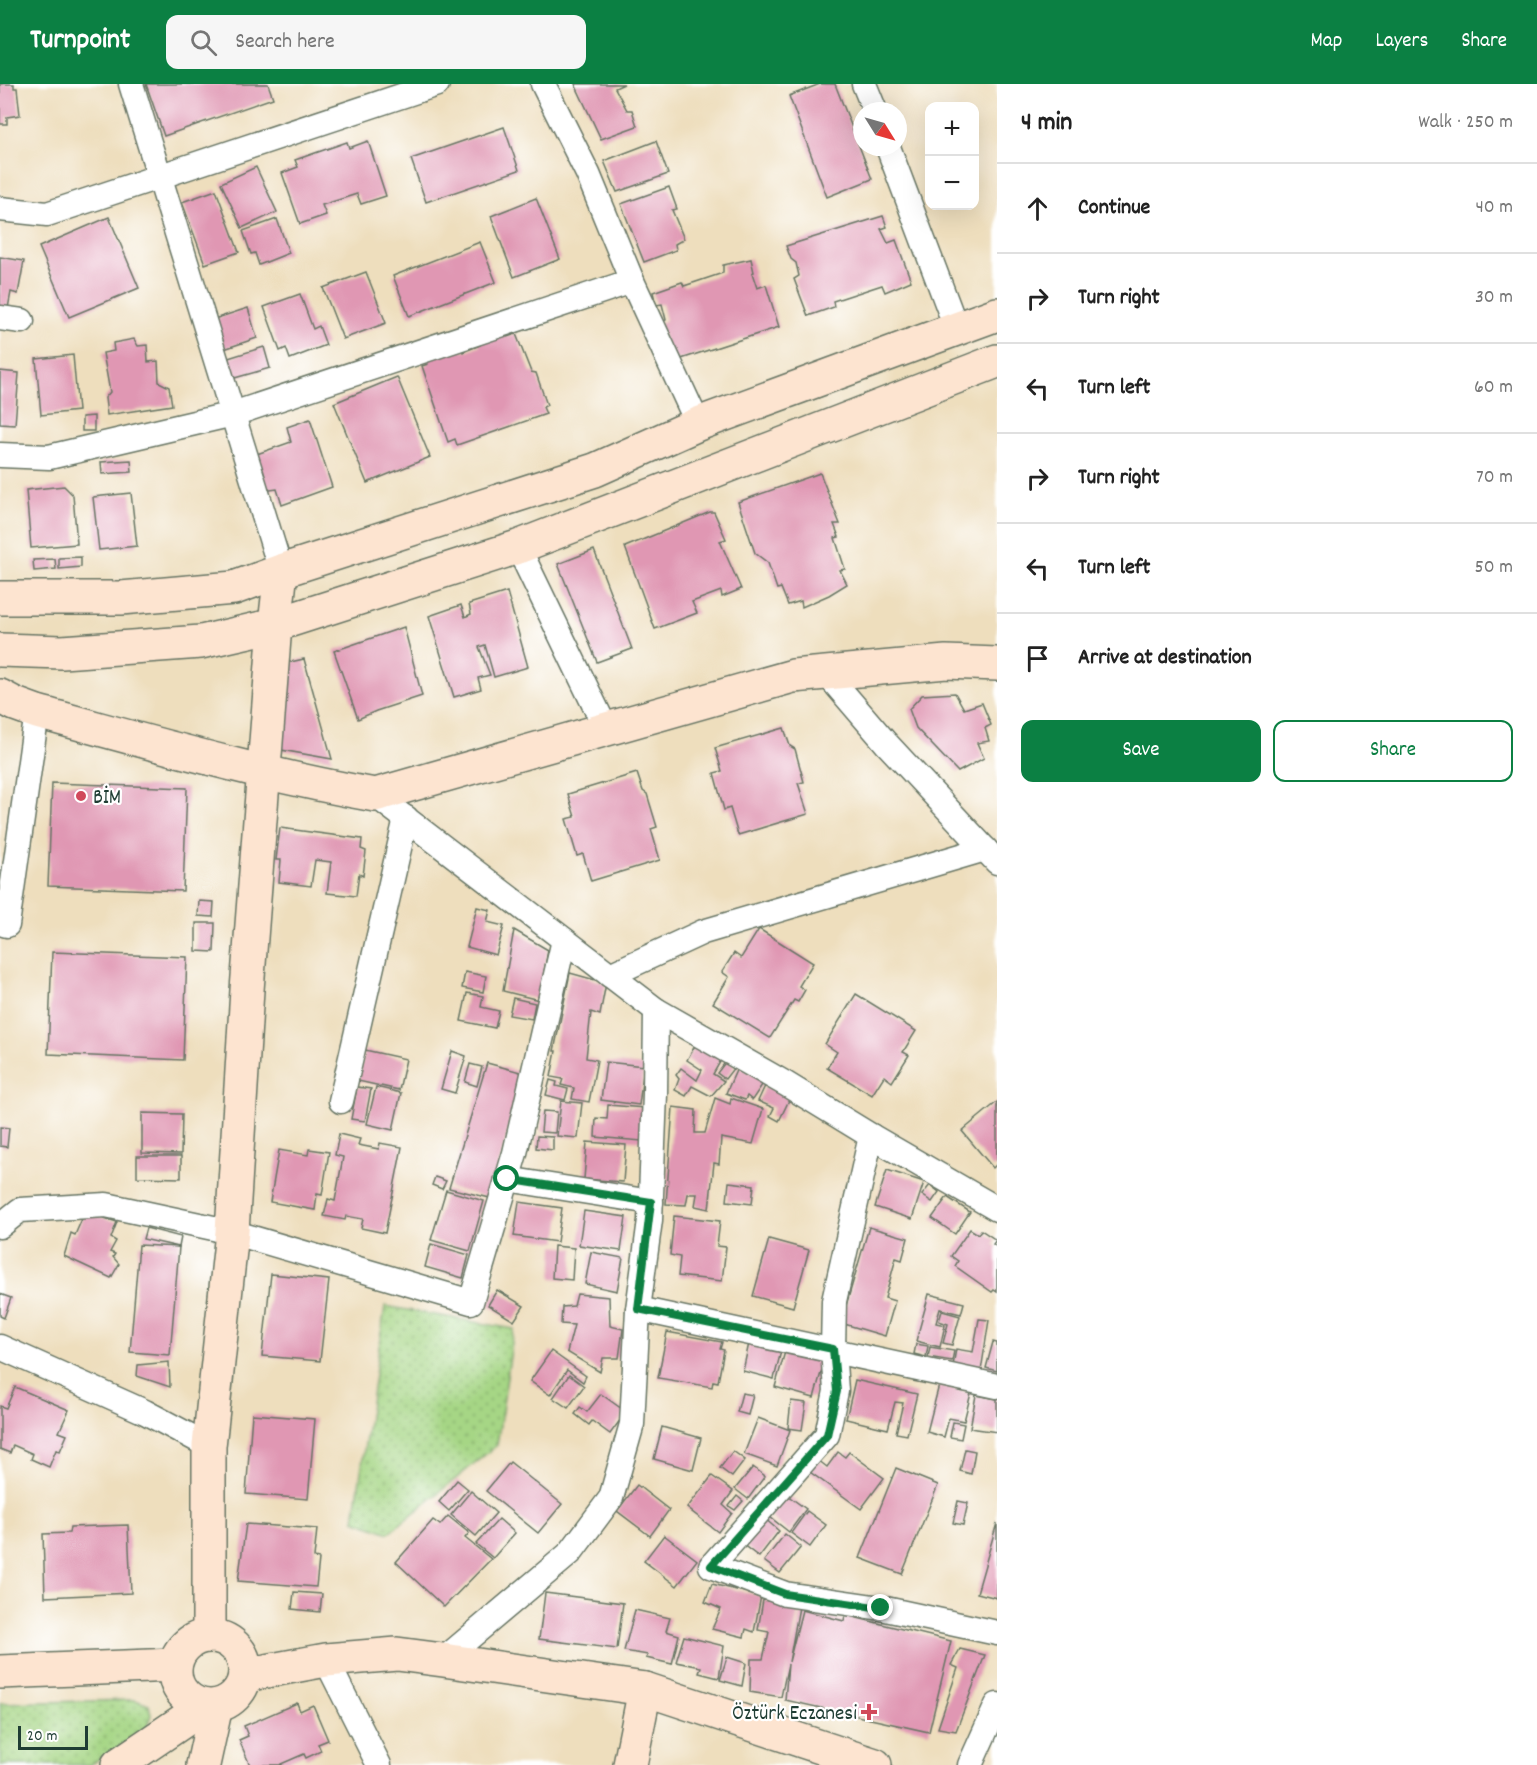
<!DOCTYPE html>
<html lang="en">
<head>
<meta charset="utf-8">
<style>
	body { margin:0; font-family:Dekko,sans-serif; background:#f6f6f6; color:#222 }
	.controls { position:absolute; right:18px; top:18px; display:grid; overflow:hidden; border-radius:12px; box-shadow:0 6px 24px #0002 }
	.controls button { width:54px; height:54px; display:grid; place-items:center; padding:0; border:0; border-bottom:2px solid #e0e0e0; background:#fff; color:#222; font:30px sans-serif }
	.compass { position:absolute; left:853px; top:18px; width:54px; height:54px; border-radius:50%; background:#fff; box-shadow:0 6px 24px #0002; rotate:127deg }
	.scale { position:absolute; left:18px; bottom:15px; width:70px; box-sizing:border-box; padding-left:6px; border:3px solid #1f3d34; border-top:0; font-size:16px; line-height:21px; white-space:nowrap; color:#1f3d34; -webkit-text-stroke:4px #fff; paint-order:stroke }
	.stop { position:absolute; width:18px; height:18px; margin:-14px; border:4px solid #0b8043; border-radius:50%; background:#fff }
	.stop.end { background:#0b8043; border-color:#fff; box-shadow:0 2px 6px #0008 }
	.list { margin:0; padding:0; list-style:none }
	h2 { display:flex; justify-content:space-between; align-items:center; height:78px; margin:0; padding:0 24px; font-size:26px }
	h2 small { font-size:20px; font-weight:400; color:#767676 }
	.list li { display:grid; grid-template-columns:39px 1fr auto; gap:18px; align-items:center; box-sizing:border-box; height:90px; padding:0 24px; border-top:2px solid #e0e0e0 }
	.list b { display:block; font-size:22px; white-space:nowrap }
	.list em { font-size:20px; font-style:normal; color:#767676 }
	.actions { display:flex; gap:12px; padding:18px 24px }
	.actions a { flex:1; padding:14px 0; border:2px solid #0b8043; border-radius:12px; text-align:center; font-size:21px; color:#0b8043 }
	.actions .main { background:#0b8043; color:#fff }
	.icon { flex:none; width:33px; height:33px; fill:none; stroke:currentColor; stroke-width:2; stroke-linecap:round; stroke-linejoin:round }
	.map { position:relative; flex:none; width:997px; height:1681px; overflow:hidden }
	header { display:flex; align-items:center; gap:36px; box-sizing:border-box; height:84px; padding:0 30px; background:#0b8043; color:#fff }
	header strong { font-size:28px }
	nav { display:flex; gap:33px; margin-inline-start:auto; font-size:21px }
	.search { width:420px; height:54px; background:#f6f6f6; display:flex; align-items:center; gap:15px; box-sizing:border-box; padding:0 21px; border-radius:12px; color:#767676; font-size:22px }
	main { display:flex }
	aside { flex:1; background:#fff }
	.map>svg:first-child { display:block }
	.grass { fill:url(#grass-dots); stroke:#628a5c; stroke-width:1.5 }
	.building { fill:#e097b3 }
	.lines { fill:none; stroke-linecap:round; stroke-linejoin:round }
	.street-casing { stroke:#677564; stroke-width:27 }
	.secondary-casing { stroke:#677564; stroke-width:36 }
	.street { stroke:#fff; stroke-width:24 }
	.secondary { stroke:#fde4d0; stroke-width:33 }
	.route { stroke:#0b8043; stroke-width:8 }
	.poi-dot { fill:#d1495b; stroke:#fff; stroke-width:2 }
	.labels { text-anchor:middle; stroke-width:4.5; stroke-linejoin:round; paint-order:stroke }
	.poi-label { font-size:21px; fill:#1f3d34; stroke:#fff; text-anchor:start }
</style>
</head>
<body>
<header>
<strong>Turnpoint</strong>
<div class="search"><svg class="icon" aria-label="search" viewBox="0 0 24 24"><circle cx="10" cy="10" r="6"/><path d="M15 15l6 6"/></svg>Search here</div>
<nav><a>Map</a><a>Layers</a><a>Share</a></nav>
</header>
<main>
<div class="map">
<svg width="997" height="1681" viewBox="0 0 997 1681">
	<defs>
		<pattern id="grass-dots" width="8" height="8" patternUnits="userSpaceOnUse" patternTransform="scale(1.5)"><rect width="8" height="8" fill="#a6d685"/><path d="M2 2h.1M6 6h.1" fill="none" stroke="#87af6e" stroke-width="1.8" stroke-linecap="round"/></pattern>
	</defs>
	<rect width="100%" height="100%" fill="#fff"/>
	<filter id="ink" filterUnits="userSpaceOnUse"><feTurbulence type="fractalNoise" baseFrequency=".0167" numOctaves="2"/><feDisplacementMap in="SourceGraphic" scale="12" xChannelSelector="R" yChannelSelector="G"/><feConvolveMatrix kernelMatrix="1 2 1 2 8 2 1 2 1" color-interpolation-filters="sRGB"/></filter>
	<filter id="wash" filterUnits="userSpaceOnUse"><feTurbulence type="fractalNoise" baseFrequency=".008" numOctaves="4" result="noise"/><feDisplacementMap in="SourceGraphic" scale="24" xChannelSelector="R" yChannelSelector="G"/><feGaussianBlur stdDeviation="1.35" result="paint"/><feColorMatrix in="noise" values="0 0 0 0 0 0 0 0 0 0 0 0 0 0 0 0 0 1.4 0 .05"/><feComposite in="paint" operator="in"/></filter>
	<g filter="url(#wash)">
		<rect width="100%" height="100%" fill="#eedebd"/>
		<g class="grass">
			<polygon points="385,1222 514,1245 497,1361 389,1449 354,1436"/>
			<polygon points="135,1616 149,1621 151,1631 146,1645 139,1652 89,1681 0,1681 0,1619"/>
		</g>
		<g id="blocks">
			<g class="building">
				<polygon points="0,0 14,0 14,4 17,4 20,31 7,33 7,40 0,40"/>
				<polygon points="146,0 268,0 273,14 164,52"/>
				<polygon points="575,0 624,0 615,4 627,26 632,26 637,42 601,55"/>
				<polygon points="820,0 835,0 872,95 827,113 789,12"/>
				<polygon points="504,43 519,86 426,118 411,75"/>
				<polygon points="368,57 386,112 361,120 357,110 322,121 326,131 300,140 282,89 298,83 295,76 347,58 349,64"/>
				<polygon points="656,57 668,90 617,108 604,77"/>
				<polygon points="256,83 277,128 242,144 221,99"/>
				<polygon points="669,103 677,125 672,126 684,155 675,160 676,166 644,178 621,120"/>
				<polygon points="216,106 239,168 205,180 182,118"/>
				<polygon points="536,114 560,175 514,193 491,132"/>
				<polygon points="883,132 887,143 881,145 888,159 896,156 911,197 885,208 882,201 833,217 834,223 808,232 794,195 799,192 796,179 791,175 786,162"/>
				<polygon points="109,133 139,204 69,233 39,163"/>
				<polygon points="277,135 289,169 259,181 255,169 251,170 243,147"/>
				<polygon points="480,158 496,198 409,232 393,192"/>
				<polygon points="0,173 24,177 18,210 11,208 7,230 0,229"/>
				<polygon points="751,175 754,188 752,189 757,204 766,201 779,243 672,278 659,240 666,236 662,220 656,221 653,208 682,198 684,202 723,189 723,181"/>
				<polygon points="366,188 386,239 343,255 323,204"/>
				<polygon points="300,210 313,245 319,242 326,261 290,275 286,264 280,267 264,223"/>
				<polygon points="248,224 257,254 224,265 214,235"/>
				<polygon points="505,247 507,253 516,250 531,288 536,289 547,321 543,323 546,330 457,361 455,355 448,358 422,282 428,280 425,273 461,260 463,268 480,261 478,257"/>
				<polygon points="134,255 138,262 147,261 148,278 158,277 159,298 169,303 172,321 107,331 105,314 110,308 103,269 114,267 113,259"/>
				<polygon points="264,263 270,284 231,295 225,275"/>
				<polygon points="73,271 78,327 41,331 36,275"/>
				<polygon points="0,287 19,289 15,341 0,340"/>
				<polygon points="397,293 430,373 367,399 334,319"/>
				<polygon points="94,332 94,347 82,347 82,333"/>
				<polygon points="310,335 332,403 282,421 277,405 263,407 254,371 291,358 287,343"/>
				<polygon points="131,376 132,388 102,390 101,378"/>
				<polygon points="820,389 840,440 834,440 839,453 835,454 845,485 840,486 847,500 829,511 802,523 801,517 788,521 781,504 777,505 768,479 755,469 738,418"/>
				<polygon points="64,402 73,411 77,460 31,464 26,406"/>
				<polygon points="131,409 137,462 99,466 93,413"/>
				<polygon points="710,428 714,428 726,455 720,457 741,505 722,513 721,507 692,518 697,529 655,545 625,463"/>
				<polygon points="594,466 632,565 597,578 558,480"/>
				<polygon points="81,473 81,483 59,485 59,474"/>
				<polygon points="55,475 56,485 34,487 33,476"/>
				<polygon points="507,508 528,583 494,593 485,561 479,563 490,591 478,594 481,605 454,613 429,532 461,521 465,533 471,530 469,520"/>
				<polygon points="404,543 422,612 376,627 358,635 334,567"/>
				<polygon points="304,575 332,675 276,665 277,581"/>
				<polygon points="955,609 964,625 982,619 991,641 985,644 989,657 977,659 984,674 958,688 916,644 909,625 922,611"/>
				<polygon points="784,644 790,662 795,665 804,698 798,699 808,730 738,751 730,724 724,726 714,689 722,687 715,664"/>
				<polygon points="637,689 643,707 647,710 657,743 651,745 660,776 591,797 583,770 577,772 566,735 575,733 568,710"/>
				<polygon points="52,699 187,704 183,807 48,802"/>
				<polygon points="280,744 362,755 361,765 366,767 363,792 359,790 356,812 327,809 331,778 315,776 311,802 279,798 281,776 276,776"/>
				<polygon points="199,817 214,818 213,833 198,832"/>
				<polygon points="477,823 490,826 487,838 504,842 496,871 467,863"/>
				<polygon points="196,839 215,839 214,868 196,867"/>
				<polygon points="759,845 813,879 799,902 805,906 798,918 794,916 770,954 713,919 729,893 722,888 734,869 741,874"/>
				<polygon points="514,846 548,866 539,916 503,907"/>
				<polygon points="52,868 187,873 183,976 48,970"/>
				<polygon points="465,888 486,892 483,908 462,904"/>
				<polygon points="570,889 606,899 600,931 591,928 586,974 597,976 589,1018 572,1015 574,1004 561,1001 563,995 551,993 556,967 554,967"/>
				<polygon points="467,909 483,912 481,923 499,927 495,944 461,937"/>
				<polygon points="856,910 916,947 903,968 909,971 892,998 884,992 872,1011 827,984 837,968 825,960"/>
				<polygon points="513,914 535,919 532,935 509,931"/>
				<polygon points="697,958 724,971 713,990 724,997 711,1012 692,1002 686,1012 675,1006 679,995 676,991 681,984 697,996 702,986 687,976"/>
				<polygon points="365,966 406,975 399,1006 358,997"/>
				<polygon points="452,967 466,972 455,1009 441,1005"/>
				<polygon points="727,976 735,982 725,995 717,989"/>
				<polygon points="606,978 644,982 639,1021 601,1016"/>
				<polygon points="487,979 524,989 490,1114 449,1104"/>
				<polygon points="470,980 482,983 477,1002 465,998"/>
				<polygon points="738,982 766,995 752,1016 747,1012 745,1016 726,1009"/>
				<polygon points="550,996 557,998 556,1002 568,1005 565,1016 546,1011"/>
				<polygon points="765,1002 790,1014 779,1037 770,1032 774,1024 758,1017"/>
				<polygon points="357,1003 371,1005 365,1037 351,1035"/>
				<polygon points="376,1003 401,1009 393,1046 367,1040"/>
				<polygon points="715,1014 730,1020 731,1014 763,1025 753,1060 721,1054 719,1080 714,1079 709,1125 695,1122 697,1110 688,1110 686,1121 666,1120 673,1023 696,1026 695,1049 705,1049"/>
				<polygon points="561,1017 582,1019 578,1054 557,1052"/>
				<polygon points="997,1018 997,1080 993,1084 962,1047"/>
				<polygon points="608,1021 645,1024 642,1057 595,1053 596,1034 607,1035"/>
				<polygon points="543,1027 557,1028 555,1049 541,1048"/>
				<polygon points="142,1029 182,1030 181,1070 142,1069"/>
				<polygon points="0,1043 9,1044 7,1063 0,1062"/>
				<polygon points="339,1050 360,1055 358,1061 379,1065 380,1059 402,1063 385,1149 361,1144 363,1135 346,1132 345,1136 324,1132 328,1115 335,1117 343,1073 335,1071"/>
				<polygon points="537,1052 553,1053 553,1066 536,1064"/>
				<polygon points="587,1058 626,1061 623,1098 584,1095"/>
				<polygon points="309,1065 329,1068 322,1111 317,1110 315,1126 270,1118 279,1066 308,1071"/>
				<polygon points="137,1072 181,1072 181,1094 137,1093"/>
				<polygon points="887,1086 924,1098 912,1135 875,1123"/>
				<polygon points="435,1093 446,1097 442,1105 432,1101"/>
				<polygon points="729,1098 754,1101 752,1120 727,1117"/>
				<polygon points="930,1101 939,1108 932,1118 922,1111"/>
				<polygon points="446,1106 484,1117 470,1167 431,1156"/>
				<polygon points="947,1113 970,1128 955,1150 932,1134"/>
				<polygon points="519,1118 562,1124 557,1158 514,1152"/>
				<polygon points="584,1127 626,1133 621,1167 579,1161"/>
				<polygon points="85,1128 117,1138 111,1154 116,1157 110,1168 115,1170 113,1173 119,1180 111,1194 64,1172 71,1149 75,1151"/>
				<polygon points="674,1132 720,1137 717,1162 726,1163 722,1197 678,1192 680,1173 670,1171"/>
				<polygon points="869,1143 908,1154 902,1176 896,1174 885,1214 895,1217 885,1252 841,1239"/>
				<polygon points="146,1144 181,1153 179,1163 143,1155"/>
				<polygon points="970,1145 978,1150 981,1146 996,1156 993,1160 997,1163 997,1208 994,1206 992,1208 955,1182 958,1177 951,1172"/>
				<polygon points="769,1155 809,1166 793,1223 753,1212"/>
				<polygon points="431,1160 469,1171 463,1194 425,1183"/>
				<polygon points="139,1161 179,1163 170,1271 130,1268"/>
				<polygon points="554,1162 574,1164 572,1196 552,1194"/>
				<polygon points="591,1168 623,1174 617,1207 585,1200"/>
				<polygon points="271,1190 329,1196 320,1277 262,1272"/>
				<polygon points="497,1206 524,1222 514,1237 488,1221"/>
				<polygon points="0,1210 11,1214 4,1234 0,1232"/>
				<polygon points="577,1210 609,1213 610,1242 623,1245 619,1274 603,1274 600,1288 567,1268 574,1241 561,1240 562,1223 574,1222"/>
				<polygon points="929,1210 964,1219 961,1230 940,1225 936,1239 945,1241 940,1263 916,1257"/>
				<polygon points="942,1227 960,1232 952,1261 943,1259 948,1240 939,1237"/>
				<polygon points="979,1235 989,1236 981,1287 953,1282 956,1265 973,1268"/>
				<polygon points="667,1248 722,1258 720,1265 724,1266 718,1298 713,1297 712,1303 658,1294"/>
				<polygon points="993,1258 997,1259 997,1287 986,1284"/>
				<polygon points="749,1259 781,1267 774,1295 743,1287"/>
				<polygon points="916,1260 928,1262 926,1273 914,1270"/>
				<polygon points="930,1263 954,1267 952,1277 928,1273"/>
				<polygon points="786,1264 825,1274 814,1314 775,1303"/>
				<polygon points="551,1267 586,1292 583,1298 567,1286 550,1311 530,1297"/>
				<polygon points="169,1278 170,1303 137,1292 138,1281"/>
				<polygon points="569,1291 584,1302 568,1324 553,1314"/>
				<polygon points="855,1296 917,1310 907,1351 896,1349 903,1319 895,1318 888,1345 846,1335"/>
				<polygon points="939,1301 971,1309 964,1337 949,1334 944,1353 927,1348"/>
				<polygon points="15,1303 69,1326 59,1348 67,1351 60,1367 56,1366 49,1383 31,1375 33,1370 13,1361 10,1369 0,1365 0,1322 6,1324"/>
				<polygon points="742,1309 753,1311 748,1331 737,1328"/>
				<polygon points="601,1310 626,1328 610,1350 592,1337 589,1341 575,1330 580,1323 587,1328"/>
				<polygon points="976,1311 997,1315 997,1348 970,1344"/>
				<polygon points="791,1317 806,1319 802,1346 788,1344"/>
				<polygon points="252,1330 315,1335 308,1415 246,1410"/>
				<polygon points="758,1334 790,1346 777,1382 744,1370"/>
				<polygon points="953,1338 964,1340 961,1355 950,1353"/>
				<polygon points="662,1343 701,1354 693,1386 654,1375"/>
				<polygon points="965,1365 975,1367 971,1390 960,1387"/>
				<polygon points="733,1367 745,1376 732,1393 720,1384"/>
				<polygon points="838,1368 845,1373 849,1368 884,1394 861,1425 810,1388 818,1376 827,1383"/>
				<polygon points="510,1378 562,1420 538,1449 486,1407"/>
				<polygon points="753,1383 765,1392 748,1415 735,1405"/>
				<polygon points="896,1384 938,1401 902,1490 860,1474"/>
				<polygon points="712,1392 733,1407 723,1421 732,1429 718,1448 687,1424"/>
				<polygon points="457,1396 468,1405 449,1427 439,1418"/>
				<polygon points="637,1401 669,1426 650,1452 617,1427"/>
				<polygon points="471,1407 496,1429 476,1452 451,1431"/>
				<polygon points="787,1411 806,1425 789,1448 770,1433"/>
				<polygon points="737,1412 743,1417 735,1426 729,1422"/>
				<polygon points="958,1417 968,1419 963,1441 953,1439"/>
				<polygon points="807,1427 826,1441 810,1463 791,1449"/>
				<polygon points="448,1432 469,1449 465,1454 491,1475 444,1523 396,1478 433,1436 440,1441"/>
				<polygon points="763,1433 779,1447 759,1473 742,1460"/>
				<polygon points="499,1435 515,1449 493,1474 476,1460"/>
				<polygon points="997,1439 997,1514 977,1509"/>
				<polygon points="246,1440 317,1445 314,1474 319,1475 316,1503 238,1497"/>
				<polygon points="128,1441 131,1509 45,1513 43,1450 69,1449 70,1443"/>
				<polygon points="785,1450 801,1463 780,1489 764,1477"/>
				<polygon points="664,1451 697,1476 677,1502 644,1477"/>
				<polygon points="712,1500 761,1512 754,1548 746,1545 744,1553 712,1545 721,1525 705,1518"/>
				<polygon points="294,1508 322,1510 320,1528 292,1525"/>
				<polygon points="545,1509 623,1519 617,1565 539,1555"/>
				<polygon points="763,1516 799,1523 789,1578 802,1526 844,1537 845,1531 951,1557 929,1648 785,1616 788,1580 781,1613 750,1608 751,1575 763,1575 769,1548 758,1546"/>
				<polygon points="635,1526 670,1534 666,1547 679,1551 672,1580 646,1574 648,1571 624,1567"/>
				<polygon points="684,1552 724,1562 719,1594 699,1589 701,1583 676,1578"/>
				<polygon points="960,1565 985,1571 956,1647 938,1644 958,1584 951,1581"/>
				<polygon points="727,1573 746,1579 742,1602 720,1596"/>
				<polygon points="297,1619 300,1627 313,1621 328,1656 318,1660 321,1667 306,1674 304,1670 281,1680 282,1681 250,1681 239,1656 248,1652 244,1642"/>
			</g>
		</g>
	</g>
	<g filter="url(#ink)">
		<use href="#blocks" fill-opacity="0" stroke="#677564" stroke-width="1.5"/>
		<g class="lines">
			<g class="street-casing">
				<g id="street">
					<polyline points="131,0 281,487"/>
					<polyline points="543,0 588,90 632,197 698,340"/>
					<polyline points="864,0 875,27"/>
					<polyline points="888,63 957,246"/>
					<polyline points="0,125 47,130 437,0"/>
					<polyline points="0,234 22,237"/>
					<polyline points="0,371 49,373 233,330 632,197"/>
					<polyline points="518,463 606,645"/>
					<polyline points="826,589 886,659 997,778"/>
					<polyline points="375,711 656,926 786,1000 871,1052 997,1125"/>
					<polyline points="0,839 7,841 37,628"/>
					<polyline points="610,891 703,848 985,765"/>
					<polyline points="341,1017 406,734"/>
					<polyline points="871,1052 834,1217 833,1265 836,1307 827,1351 711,1482 785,1510 881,1524 997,1549"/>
					<polyline points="507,1095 651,1118"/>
					<polyline points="0,1142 20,1126 106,1121 232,1148 471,1218 515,1069 564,856"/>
					<polyline points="638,1225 997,1302"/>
					<polyline points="0,1263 145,1328 209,1362"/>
					<polyline points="326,1576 379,1681"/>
					<polyline points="443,1576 570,1469 611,1414 632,1340 638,1225 650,1136 655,1010 656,926"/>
					<polyline points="970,1681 997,1621"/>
				</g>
			</g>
			<g class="secondary-casing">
				<g id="secondary">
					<polyline points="0,514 121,514 234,504 281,487 595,386 698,340 997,230"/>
					<polyline points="0,566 62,568 201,558 275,541 518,463 997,277"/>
					<path d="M0,612L15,620L37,628C149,658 261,691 375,711L793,592L946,578L997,580"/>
					<polyline points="209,1552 209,1362 232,1148 247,906 275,541 281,487"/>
					<circle cx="210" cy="1587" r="35"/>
					<polyline points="0,1588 175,1581"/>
					<polyline points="245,1591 326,1576 397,1570 443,1576 645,1605 875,1681"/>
					<polyline points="118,1681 205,1622"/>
					<polyline points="203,1681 216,1622"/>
					<polyline points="630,1681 645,1605"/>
				</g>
			</g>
			<use href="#street" class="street"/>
			<use href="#secondary" class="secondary"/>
		</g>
	</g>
	<g class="lines" filter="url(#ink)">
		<polyline class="route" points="507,1095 651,1118 638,1225 833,1265 837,1307 827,1351 711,1482 785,1510 881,1524"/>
	</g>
	<g class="poi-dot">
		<circle cx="81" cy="712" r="6"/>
		<path d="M866 1619h6v6h6v6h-6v6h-6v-6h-6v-6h6z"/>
	</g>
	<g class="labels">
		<g class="poi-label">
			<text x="93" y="719">BİM</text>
			<text x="857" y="1635" text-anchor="end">Öztürk Eczanesi</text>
		</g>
	</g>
</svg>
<div class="controls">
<button>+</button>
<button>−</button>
</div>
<svg class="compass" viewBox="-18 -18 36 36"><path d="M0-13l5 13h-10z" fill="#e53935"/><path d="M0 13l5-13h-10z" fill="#767676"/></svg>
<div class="scale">20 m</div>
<div class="stop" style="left:507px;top:1095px"></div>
<div class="stop end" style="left:881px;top:1524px"></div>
</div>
<aside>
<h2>4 min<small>Walk · 250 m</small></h2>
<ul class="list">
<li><svg class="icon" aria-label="ahead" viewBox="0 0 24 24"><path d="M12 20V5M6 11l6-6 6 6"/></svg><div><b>Continue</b></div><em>40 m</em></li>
<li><svg class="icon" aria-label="right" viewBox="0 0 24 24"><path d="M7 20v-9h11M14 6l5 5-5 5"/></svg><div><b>Turn right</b></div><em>30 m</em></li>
<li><svg class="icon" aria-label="left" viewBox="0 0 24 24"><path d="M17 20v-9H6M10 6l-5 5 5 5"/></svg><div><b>Turn left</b></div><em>60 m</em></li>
<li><svg class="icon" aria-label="right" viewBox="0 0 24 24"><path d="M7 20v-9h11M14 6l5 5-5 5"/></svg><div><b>Turn right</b></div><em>70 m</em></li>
<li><svg class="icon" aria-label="left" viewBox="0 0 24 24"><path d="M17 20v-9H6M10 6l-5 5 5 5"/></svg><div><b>Turn left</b></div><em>50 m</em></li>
<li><svg class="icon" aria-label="arrive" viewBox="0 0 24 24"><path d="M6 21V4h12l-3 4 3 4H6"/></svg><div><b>Arrive at destination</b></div></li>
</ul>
<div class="actions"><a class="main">Save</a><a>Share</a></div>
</aside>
</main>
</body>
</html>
